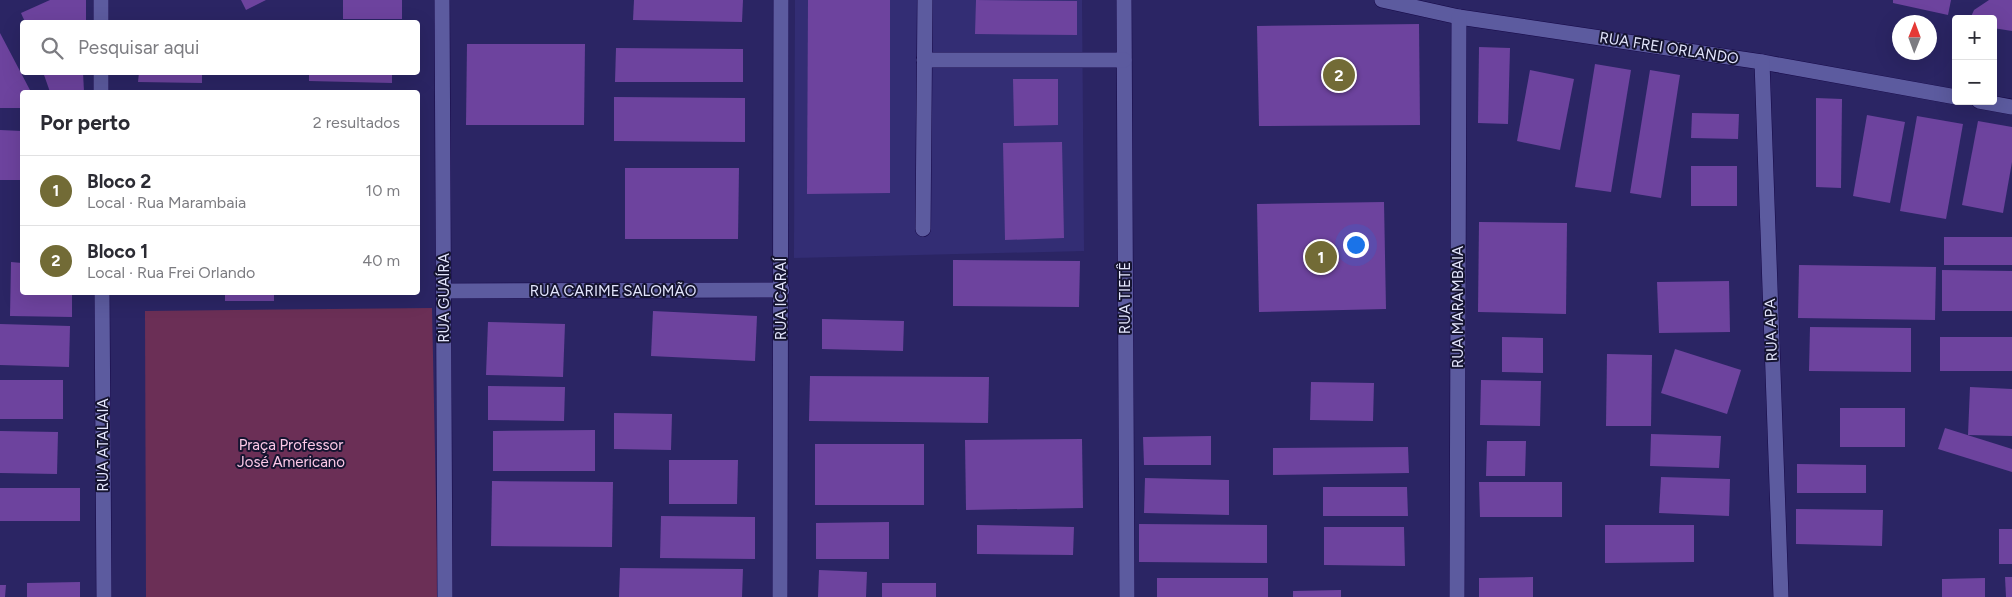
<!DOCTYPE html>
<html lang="pt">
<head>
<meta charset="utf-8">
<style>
	body { margin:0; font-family:Figtree,sans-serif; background:#f7f7f7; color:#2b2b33 }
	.controls { position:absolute; right:15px; top:15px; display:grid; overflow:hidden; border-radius:5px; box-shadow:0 5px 20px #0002 }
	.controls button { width:45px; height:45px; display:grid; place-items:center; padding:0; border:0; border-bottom:1px solid #e1e1e2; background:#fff; color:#2b2b33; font:25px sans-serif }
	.compass { position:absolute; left:1892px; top:15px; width:45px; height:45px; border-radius:50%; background:#fff; box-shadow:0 5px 20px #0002; rotate:1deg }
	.you { position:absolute; left:1355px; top:244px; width:18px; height:18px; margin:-12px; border:4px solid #fff; border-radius:50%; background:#1a73e8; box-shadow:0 0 0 8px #1a73e833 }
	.badge { display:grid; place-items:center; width:32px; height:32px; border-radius:50%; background:#726b36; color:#fff; font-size:16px; font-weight:700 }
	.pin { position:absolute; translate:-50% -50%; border:2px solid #fff; box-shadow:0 1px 5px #0006 }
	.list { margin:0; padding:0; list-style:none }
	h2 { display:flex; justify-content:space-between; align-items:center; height:65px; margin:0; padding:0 20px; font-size:21px }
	h2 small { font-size:16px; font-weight:400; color:#7c7c81 }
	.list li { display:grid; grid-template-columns:32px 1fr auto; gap:15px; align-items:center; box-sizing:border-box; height:70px; padding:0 20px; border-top:1px solid #e1e1e2 }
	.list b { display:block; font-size:19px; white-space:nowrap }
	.list p { margin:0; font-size:16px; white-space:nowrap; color:#7c7c81 }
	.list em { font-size:16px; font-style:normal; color:#7c7c81 }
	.icon { flex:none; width:28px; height:28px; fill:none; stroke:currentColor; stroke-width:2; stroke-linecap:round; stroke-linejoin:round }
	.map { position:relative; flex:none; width:2012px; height:597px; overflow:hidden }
	.search { position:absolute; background:#fff; box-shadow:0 5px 20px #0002; left:20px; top:20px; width:400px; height:55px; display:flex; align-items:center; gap:12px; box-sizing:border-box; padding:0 18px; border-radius:5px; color:#7c7c81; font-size:19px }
	.panel { position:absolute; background:#fff; box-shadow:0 5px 20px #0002; left:20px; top:90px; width:400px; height:205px; border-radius:5px }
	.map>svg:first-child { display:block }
	.built { fill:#332d74 }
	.green { fill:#6b2f56 }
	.building { fill:#6d439e }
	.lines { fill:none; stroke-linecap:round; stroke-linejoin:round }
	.minor-casing { stroke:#160847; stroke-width:16 }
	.minor { stroke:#5c5b9f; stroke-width:15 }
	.labels { text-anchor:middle; stroke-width:4; stroke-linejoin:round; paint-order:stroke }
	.street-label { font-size:15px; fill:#e3e5fc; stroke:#151430 }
	.park-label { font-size:15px; fill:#fcc8e7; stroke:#151430 }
</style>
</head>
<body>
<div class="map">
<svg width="2012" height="597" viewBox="0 0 2012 597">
	<rect width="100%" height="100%" fill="#2b2564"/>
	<polygon class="built" points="795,0 1082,0 1084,251 794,258"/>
	<polygon class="green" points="432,308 438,597 146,597 145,311"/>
	<g class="building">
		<polygon points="50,0 86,0 86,22 25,22 21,13"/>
		<polygon points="241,0 266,0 246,10"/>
		<rect x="343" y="0" width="59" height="19"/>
		<polygon points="634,0 743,0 742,22 633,20"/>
		<polygon points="808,0 890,0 890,193 807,194"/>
		<polygon points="976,0 1077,1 1077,35 975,34"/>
		<polygon points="1893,0 1951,0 1948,15 1893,3"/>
		<polygon points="1989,0 2012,0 2012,31 1993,28 1993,19 1970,19 1974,10"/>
		<polygon points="1419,24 1420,125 1259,126 1257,26"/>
		<polygon points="0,33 31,92 22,92 22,108 0,108"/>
		<polygon points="467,44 585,44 584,125 466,125"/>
		<polygon points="1479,47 1510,48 1508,124 1478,123"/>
		<polygon points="616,48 743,49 743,82 615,82"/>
		<polygon points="1595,64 1631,70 1611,192 1575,187"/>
		<polygon points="1530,70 1574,79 1560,150 1517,141"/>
		<polygon points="1650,70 1680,75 1661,198 1630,193"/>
		<polygon points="43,72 83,72 84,92 50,92"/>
		<polygon points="139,72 202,72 202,83 138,82"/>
		<polygon points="309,72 392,72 392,83 309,81"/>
		<polygon points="1013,79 1058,79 1058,125 1014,126"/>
		<polygon points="614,97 745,98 745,142 614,141"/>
		<polygon points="1816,98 1842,99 1841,188 1816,187"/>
		<polygon points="1692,113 1739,114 1738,139 1691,138"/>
		<polygon points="1867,115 1905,122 1890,203 1853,196"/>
		<polygon points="1917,116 1963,124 1946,219 1900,211"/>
		<polygon points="1978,121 2012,127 2012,162 2003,213 1962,205"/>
		<polygon points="0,130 22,131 22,180 0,180"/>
		<polygon points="1062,142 1064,238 1005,240 1003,143"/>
		<rect x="1691" y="166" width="46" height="40"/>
		<polygon points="625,168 739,168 738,239 625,239"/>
		<polygon points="1384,202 1386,309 1259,312 1257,204"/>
		<polygon points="1479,222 1567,223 1566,314 1478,312"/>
		<rect x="1944" y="237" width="68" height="28"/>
		<polygon points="953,260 1080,261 1079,307 953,306"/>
		<polygon points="11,262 22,263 22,292 72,292 72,317 10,316"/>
		<polygon points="1799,265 1936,267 1935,320 1798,318"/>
		<polygon points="1942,270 2012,271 2012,311 1942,311"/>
		<polygon points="1729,281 1730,332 1659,333 1657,282"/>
		<rect x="225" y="292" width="49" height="9"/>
		<polygon points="653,311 757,316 755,361 651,356"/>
		<polygon points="822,319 904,321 903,351 822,349"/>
		<polygon points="488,322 565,324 563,377 486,375"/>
		<polygon points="0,324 70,326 69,367 0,365"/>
		<polygon points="1810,327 1911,328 1911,372 1809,371"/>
		<polygon points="1502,337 1543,338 1543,373 1502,372"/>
		<rect x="1940" y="337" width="72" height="34"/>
		<polygon points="1675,349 1741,370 1727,414 1661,393"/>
		<polygon points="1607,354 1652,355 1651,426 1606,426"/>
		<polygon points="810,376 989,377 988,423 809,421"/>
		<rect x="0" y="380" width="63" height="39"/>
		<polygon points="1481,380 1541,381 1540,426 1480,425"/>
		<polygon points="1311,382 1374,383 1373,421 1310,420"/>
		<polygon points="488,386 565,387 564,421 488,420"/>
		<polygon points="1970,387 2012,389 2012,436 1968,435"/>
		<rect x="1840" y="408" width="65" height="39"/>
		<polygon points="614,413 672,414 671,450 614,449"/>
		<polygon points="1945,428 2012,449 2012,472 1938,449"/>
		<polygon points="595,430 595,471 493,471 493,431"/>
		<polygon points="0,431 58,432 57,474 0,473"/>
		<polygon points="1651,434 1721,436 1719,468 1650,466"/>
		<polygon points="1211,436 1211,465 1144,465 1143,437"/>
		<polygon points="1082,439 1083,508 966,510 965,440"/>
		<polygon points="1487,441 1526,441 1525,476 1486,476"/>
		<rect x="815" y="444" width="109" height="61"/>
		<polygon points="1408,447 1409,473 1273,475 1273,448"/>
		<polygon points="669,460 738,460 737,504 669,504"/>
		<polygon points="1797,464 1866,465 1866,493 1797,493"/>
		<polygon points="1661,477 1730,479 1729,516 1659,513"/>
		<polygon points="1145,478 1229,480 1229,515 1144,513"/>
		<polygon points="492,481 613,482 612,547 491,546"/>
		<polygon points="1479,482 1562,482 1562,517 1480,517"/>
		<polygon points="1323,487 1407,487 1408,516 1323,516"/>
		<rect x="0" y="488" width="80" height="33"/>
		<polygon points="1796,509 1883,510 1882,546 1796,544"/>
		<polygon points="661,516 755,517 755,559 660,558"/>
		<polygon points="889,522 889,559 816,559 816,523"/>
		<polygon points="1139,524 1267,525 1267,563 1139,562"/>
		<polygon points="977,525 1074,527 1073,555 977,554"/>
		<polygon points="1605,525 1694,525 1694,562 1605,563"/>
		<polygon points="1324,527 1404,527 1405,566 1324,565"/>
		<rect x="1999" y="529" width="13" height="35"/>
		<polygon points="620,568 743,569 742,597 619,597"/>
		<polygon points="819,570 867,572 866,597 818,597"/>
		<polygon points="1533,577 1533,597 1479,597 1479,578"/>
		<polygon points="2005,577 2012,577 2012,597 2006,597"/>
		<rect x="1157" y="578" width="111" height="19"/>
		<polygon points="1985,578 1985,597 1942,597 1942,579"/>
		<polygon points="80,582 80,597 27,597 27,583"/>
		<rect x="882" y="583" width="54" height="14"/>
		<polygon points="0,585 6,585 5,597 0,597"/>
		<polygon points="1341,590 1341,597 1293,597 1293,591"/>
	</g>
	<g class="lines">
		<g class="minor-casing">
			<g id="minor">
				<polyline points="101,0 101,22"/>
				<polyline points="442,0 445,597"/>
				<polyline points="1124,0 1127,597"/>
				<polyline points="1382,0 1459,17 1762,62 1956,97"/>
				<polyline points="924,60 1124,60"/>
				<polyline points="1762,62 1781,597"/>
				<polyline points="101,72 101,92"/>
				<polyline points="1979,101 2012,107"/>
				<polyline points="923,229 925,0"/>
				<polyline points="444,291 782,290"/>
				<polyline points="102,292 104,597"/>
				<polyline points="780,597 781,0"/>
				<polyline points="1457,597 1459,17"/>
			</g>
		</g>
		<use href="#minor" class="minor"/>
	</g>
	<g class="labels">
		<g class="street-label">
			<text transform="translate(1669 48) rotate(9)" y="5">RUA FREI ORLANDO</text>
			<text x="613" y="296">RUA CARIME SALOMÃO</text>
			<text transform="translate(444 298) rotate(-90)" y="5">RUA GUAÍRA</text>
			<text transform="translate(1125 298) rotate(-90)" y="5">RUA TIETÊ</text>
			<text transform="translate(781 299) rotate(-90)" y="5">RUA ICARAÍ</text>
			<text transform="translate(1458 307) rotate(-90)" y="5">RUA MARAMBAIA</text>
			<text transform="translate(1771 330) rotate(-92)" y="5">RUA APA</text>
			<text transform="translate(103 445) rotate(-90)" y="5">RUA ATALAIA</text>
		</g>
		<g class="park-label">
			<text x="291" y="450">Praça Professor<tspan x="291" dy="17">José Americano</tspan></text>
		</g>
	</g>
</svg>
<div class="controls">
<button>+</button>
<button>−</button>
</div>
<svg class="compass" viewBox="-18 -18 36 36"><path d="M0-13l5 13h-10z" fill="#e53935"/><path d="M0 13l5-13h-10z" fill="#7c7c81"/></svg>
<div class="you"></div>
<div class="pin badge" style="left:1321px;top:257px">1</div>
<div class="pin badge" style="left:1339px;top:75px">2</div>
<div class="search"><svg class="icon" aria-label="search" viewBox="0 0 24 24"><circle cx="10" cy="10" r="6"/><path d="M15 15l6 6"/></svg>Pesquisar aqui</div>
<section class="panel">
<h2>Por perto<small>2 resultados</small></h2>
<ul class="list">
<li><span class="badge">1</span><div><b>Bloco 2</b><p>Local · Rua Marambaia</p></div><em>10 m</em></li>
<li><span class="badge">2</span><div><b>Bloco 1</b><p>Local · Rua Frei Orlando</p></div><em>40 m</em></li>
</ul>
</section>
</div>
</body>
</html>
